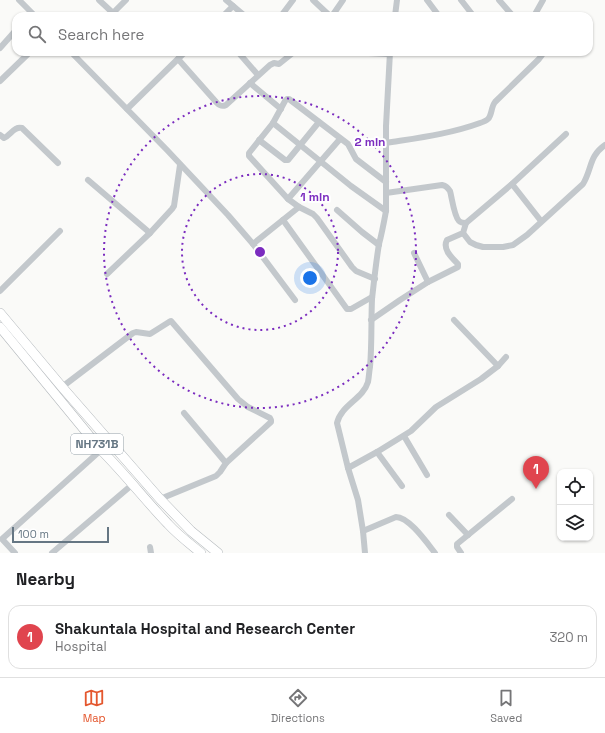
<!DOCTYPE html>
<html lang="en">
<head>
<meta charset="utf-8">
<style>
	body { margin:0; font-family:"Space Grotesk",sans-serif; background:#f2f2f2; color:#202124 }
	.controls { position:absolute; right:12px; bottom:12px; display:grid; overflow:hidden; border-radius:8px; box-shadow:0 1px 3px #0004 }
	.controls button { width:36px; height:36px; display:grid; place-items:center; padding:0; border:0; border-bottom:1px solid #e0e0e0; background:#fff; color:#202124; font:20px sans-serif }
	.scale { position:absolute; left:12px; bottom:10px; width:97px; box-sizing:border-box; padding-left:4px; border:2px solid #657683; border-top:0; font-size:11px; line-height:14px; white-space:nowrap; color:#657683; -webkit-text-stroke:3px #fff; paint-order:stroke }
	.you { position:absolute; left:310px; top:278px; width:14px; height:14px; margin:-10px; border:3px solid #fff; border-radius:50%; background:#1a73e8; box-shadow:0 0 0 6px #1a73e833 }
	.badge { display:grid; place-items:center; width:26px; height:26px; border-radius:50%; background:#e4572e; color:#fff; font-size:13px; font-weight:700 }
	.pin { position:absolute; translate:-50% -33px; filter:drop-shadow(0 1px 2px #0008) }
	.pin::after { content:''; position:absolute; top:21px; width:14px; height:12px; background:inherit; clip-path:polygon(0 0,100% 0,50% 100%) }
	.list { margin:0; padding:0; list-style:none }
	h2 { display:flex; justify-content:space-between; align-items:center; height:52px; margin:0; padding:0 16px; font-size:17px }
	h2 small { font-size:13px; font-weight:400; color:#757577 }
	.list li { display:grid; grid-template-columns:26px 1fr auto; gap:12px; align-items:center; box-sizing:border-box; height:64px; margin:0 8px 8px; padding:0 8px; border:1px solid #e0e0e0; border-radius:12px }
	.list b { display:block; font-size:15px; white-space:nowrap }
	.list p { margin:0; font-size:13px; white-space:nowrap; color:#757577 }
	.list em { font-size:13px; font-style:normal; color:#757577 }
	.icon { flex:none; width:22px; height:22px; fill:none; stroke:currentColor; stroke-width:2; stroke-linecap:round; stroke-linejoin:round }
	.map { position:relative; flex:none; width:605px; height:553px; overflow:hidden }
	.search { position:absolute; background:#fff; box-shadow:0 1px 3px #0004; left:12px; right:12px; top:12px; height:44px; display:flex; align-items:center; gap:10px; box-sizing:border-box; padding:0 14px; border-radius:12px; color:#757577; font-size:15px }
	.sheet { height:124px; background:#fff }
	nav { display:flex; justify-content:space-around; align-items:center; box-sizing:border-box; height:56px; border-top:1px solid #e0e0e0; background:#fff; font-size:11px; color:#757577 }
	nav a { display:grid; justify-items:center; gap:2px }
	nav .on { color:#e4572e }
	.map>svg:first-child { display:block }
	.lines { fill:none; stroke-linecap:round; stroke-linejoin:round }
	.highway-casing { stroke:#b4b9bd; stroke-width:10 }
	.minor { stroke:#c3c8cc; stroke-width:6 }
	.highway { stroke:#fff; stroke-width:9 }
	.ring { fill:none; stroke:#7b2cbf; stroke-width:2; stroke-dasharray:2 4 }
	.labels { text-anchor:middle; stroke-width:4; stroke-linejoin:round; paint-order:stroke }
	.shield { fill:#fff; stroke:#939fa8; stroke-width:1 }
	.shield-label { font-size:12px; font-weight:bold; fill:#657683 }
	.centre { fill:#7b2cbf; stroke:#fff; stroke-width:2 }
	.ring-label { font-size:12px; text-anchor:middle; font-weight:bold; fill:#7b2cbf; stroke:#fff; stroke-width:4; stroke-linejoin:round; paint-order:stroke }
</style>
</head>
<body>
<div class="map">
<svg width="605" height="553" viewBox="0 0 605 553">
	<rect width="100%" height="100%" fill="#fafaf8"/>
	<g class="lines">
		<g class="highway-casing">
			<g id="highway">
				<polyline points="0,313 62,387 160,499 191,531 218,553"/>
				<path d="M0,327L101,450C125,474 145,500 168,524C178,535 190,544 201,553"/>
			</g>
		</g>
		<g class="minor">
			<polyline points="19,0 35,16"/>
			<polyline points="99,0 113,13"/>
			<polyline points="226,0 245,16"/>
			<polyline points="313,0 330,16"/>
			<polyline points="427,0 439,16"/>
			<polyline points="461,0 472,14"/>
			<polyline points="499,0 513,16"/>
			<polyline points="110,16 126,0"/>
			<polyline points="223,16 233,6"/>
			<polyline points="281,16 293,0"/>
			<polyline points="332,16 343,0"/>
			<polyline points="395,16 397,0"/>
			<polyline points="534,16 543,0"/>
			<polyline points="0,48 16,30"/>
			<polyline points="71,52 167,150 228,215 253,244 295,300"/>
			<polyline points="238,52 258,75"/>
			<polyline points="366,52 369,53 389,54"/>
			<path d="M178,59L217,103C220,106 222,107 226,105L270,65L274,63L279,64L294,52"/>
			<polyline points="0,81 30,52"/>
			<polyline points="250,83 281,109"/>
			<polyline points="127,109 185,52"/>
			<polyline points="273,123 351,186 386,211"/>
			<path d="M0,135L4,138C11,135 14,126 22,128L58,163"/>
			<polyline points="259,140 285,160 288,160 319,122"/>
			<path d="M386,143C417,138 450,134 480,123C483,122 486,121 488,119C492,115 491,107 495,102L539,59L542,55V52"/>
			<polyline points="88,180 150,233"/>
			<polyline points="512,184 541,221"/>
			<path d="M386,193L442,185C446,186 447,187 450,191C452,198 454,216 459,221C461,223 463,223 466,223L512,184L566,134"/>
			<polyline points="288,199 340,139"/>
			<polyline points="337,210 362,232 379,245"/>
			<polyline points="283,220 347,309 351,309 372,297"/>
			<path d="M463,233L470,242L476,245L483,247H503L513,245L527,235L583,184C592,169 589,156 605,145"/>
			<polyline points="253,244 299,207"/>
			<polyline points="414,253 428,282"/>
			<polyline points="107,274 150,233 172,209 174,206 180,165"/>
			<polyline points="375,279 356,271 352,267 317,218 313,214 299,207 288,199 249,156 249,153 273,123 285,101 287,99 289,99 348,144 356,159 386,182"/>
			<polyline points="0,291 60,231"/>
			<path d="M371,320L400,300L428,282L458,267V264C452,258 442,249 447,240L463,233L466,223"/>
			<polyline points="454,320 498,366"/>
			<polyline points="62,387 133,333 136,332 150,334 169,322 171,321 238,399 248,407 270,418 271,420 271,422 226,463"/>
			<polyline points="404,436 427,475"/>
			<polyline points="377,452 402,486"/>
			<polyline points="348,468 377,452 411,431 436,407 481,379 498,366 506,357"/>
			<polyline points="160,499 216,476 220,472 226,463 184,413"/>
			<polyline points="449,515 468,535"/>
			<path d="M363,531L396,517C409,517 427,543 435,553"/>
			<polyline points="150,547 151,553"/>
			<polyline points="15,553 2,539 101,450"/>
			<polyline points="52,553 133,484"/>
			<path d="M365,553L363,531L358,500L348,468L337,423C341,405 363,399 368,382C369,377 369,372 370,367C372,344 371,322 372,299C374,281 376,262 379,244C382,233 384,222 386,211V126L390,52"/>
			<polyline points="461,553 457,547 457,544 512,499"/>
		</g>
		<use href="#highway" class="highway"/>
	</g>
	<g class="ring">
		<circle cx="260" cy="252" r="78"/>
		<circle cx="260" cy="252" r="156"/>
	</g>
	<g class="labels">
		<rect class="shield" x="71" y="434" width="52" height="20" rx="3"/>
		<g class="shield-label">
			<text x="97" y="448">NH731B</text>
		</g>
	</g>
	<circle cx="260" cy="252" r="6" class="centre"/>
	<g class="ring-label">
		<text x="370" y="146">2 min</text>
		<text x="315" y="201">1 min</text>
	</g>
</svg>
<div class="controls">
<button><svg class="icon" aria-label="locate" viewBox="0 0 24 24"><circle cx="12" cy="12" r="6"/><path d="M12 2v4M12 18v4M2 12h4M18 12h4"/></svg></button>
<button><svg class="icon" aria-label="layers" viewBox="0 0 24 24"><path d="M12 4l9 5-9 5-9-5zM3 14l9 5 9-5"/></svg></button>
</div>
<div class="scale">100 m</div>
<div class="you"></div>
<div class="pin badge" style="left:536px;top:489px;background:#e0444e">1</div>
<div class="search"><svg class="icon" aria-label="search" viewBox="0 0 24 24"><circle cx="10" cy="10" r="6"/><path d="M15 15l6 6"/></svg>Search here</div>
</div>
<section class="sheet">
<h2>Nearby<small></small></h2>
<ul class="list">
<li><span class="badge" style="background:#e0444e">1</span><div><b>Shakuntala Hospital and Research Center</b><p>Hospital</p></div><em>320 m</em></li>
</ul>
</section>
<nav>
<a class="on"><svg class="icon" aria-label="map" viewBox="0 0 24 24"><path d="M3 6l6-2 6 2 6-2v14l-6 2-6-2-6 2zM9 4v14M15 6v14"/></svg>Map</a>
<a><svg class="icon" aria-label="directions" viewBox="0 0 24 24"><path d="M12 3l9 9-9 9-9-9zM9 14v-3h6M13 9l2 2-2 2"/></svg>Directions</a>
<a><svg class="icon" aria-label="saved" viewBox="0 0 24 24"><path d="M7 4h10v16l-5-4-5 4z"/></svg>Saved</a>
</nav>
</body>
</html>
